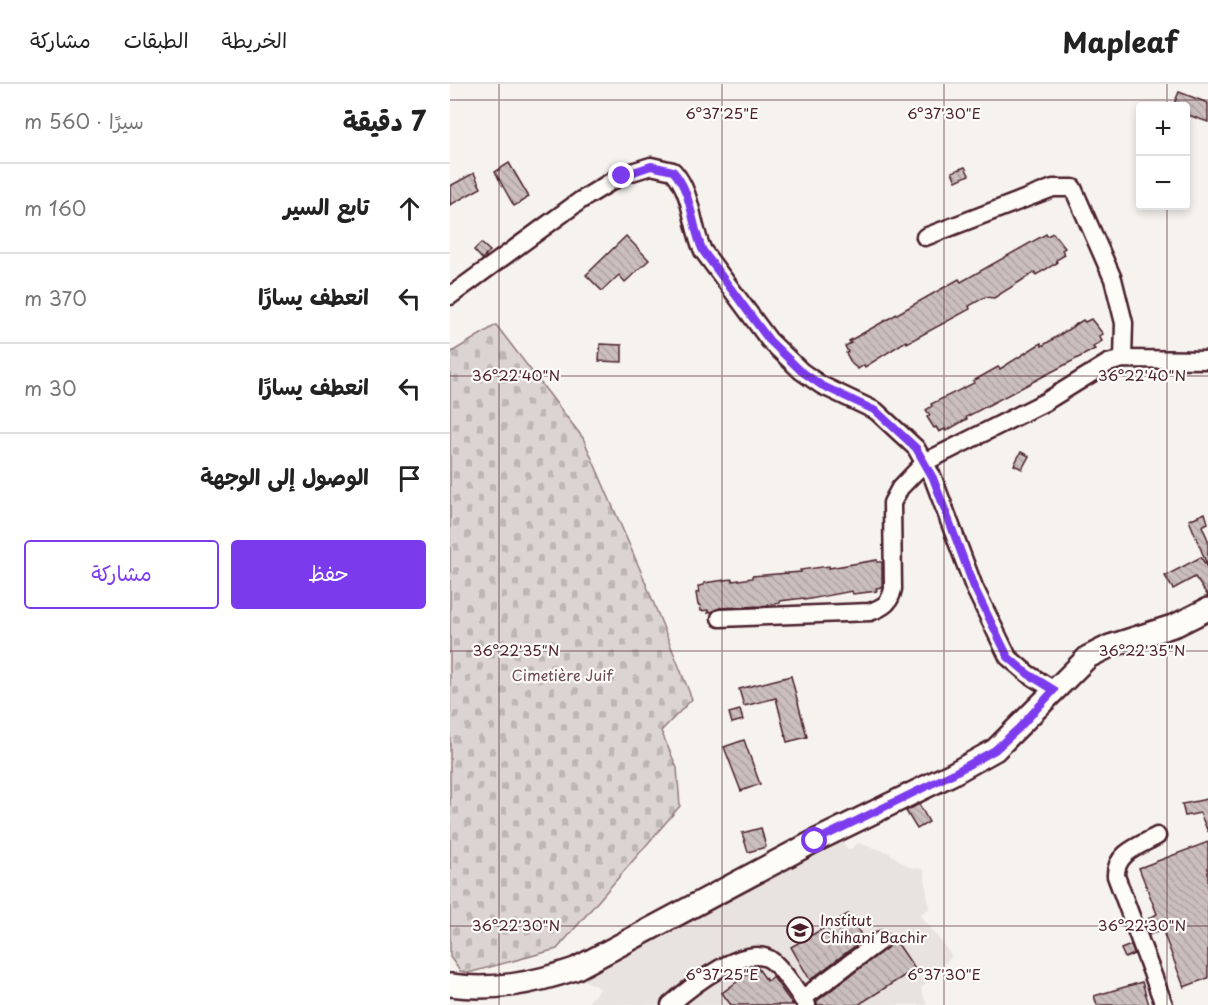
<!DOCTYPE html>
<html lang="ar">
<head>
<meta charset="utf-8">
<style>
	body { margin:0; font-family:"Playpen Sans","Playpen Sans Arabic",sans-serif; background:#f6f6f6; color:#222; direction:rtl }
	.controls { position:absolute; right:18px; top:18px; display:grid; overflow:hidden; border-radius:6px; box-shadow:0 3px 9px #0003 }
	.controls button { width:54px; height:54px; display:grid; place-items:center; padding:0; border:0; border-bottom:2px solid #e0e0e0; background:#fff; color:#222; font:30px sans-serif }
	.stop { position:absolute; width:18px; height:18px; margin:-14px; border:4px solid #7c3aed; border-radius:50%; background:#fff }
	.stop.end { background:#7c3aed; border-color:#fff; box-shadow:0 2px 6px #0008 }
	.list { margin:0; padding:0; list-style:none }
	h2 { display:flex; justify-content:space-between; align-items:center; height:78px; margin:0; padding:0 24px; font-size:26px }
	h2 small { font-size:20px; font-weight:400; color:#767676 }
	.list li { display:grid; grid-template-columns:39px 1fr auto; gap:18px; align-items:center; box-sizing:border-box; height:90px; padding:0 24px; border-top:2px solid #e0e0e0 }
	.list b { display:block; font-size:22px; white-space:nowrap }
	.list em { font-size:20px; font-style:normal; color:#767676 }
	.actions { display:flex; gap:12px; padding:18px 24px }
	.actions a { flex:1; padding:14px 0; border:2px solid #7c3aed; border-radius:6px; text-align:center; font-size:21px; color:#7c3aed }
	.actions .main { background:#7c3aed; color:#fff }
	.icon { flex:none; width:33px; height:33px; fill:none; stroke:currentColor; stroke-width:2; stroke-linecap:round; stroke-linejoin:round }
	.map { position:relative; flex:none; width:758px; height:921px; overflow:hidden; direction:ltr }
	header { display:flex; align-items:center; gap:36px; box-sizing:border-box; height:84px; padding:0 30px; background:#fff; border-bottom:2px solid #e0e0e0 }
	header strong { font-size:28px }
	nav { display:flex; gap:33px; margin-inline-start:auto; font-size:21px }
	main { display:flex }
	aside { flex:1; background:#fff }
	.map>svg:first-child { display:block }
	.built { fill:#e9e3e0 }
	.cemetery { fill:url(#cemetery-stones); stroke:#937a7e; stroke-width:1.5 }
	.building { fill:url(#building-back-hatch); stroke:#4a1f2b; stroke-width:1.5 }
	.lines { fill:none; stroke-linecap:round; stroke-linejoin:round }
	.minor-casing { stroke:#4a1f2b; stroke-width:21 }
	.major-casing { stroke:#4a1f2b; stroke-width:26 }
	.minor { stroke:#fdfcf7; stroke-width:16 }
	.major { stroke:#fdfcf7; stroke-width:21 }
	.route { stroke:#7c3aed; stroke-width:8 }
	.ticks { fill:none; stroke:#4a1f2b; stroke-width:1.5; stroke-opacity:0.45 }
	.labels { text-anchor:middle; stroke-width:4.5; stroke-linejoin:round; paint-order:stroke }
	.park-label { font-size:15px; fill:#6e4c55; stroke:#fdfcf7 }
	.poi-label { font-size:15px; fill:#4a1f2b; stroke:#fdfcf7; text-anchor:start }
	.ticks-label { font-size:15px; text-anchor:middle; fill:#4a1f2b; stroke:#fdfcf7; stroke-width:4.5; stroke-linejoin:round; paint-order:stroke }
</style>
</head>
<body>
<header>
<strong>Mapleaf</strong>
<nav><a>الخريطة</a><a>الطبقات</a><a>مشاركة</a></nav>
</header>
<main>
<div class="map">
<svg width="758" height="921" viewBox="0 0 758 921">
	<defs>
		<pattern id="cemetery-stones" width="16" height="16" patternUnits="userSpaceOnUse" patternTransform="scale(1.5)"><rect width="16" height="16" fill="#dcd4d2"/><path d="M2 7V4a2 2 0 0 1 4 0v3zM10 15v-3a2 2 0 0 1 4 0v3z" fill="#beb6b4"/></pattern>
		<pattern id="building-back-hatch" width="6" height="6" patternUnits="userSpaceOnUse" patternTransform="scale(1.5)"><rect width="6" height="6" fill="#cbbfbe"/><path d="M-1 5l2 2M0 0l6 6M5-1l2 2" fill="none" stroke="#b0a4a3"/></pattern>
	</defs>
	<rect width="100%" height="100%" fill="#f6f3ef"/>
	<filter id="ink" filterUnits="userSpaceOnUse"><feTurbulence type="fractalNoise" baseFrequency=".0167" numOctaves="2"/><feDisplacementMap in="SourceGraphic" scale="12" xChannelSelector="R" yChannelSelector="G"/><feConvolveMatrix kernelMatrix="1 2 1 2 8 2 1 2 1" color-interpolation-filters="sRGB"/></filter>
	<g filter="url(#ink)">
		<polygon class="built" points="390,755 399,766 408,759 438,768 459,783 474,785 479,825 470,830 502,872 471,905 477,921 136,921 150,904 128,893 160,879 265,819"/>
		<polygon class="cemetery" points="46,241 133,354 192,490 242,615 211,647 227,684 230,722 107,865 18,889 10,887 0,873 0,269"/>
		<g class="building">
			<polygon points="729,8 758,19 758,38 735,30 735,22 723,22"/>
			<polygon points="59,79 79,113 64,122 45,88"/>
			<polygon points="515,83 519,91 506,97 502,88"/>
			<polygon points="24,89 31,104 0,121 0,102"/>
			<polygon points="603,149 615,164 612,166 615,171 606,176 607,179 586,191 585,188 544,214 535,213 519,222 520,225 457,259 456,257 415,283 414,281 408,285 402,280 396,269 398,268 395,262 401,259 399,257 509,195 511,198 596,150 597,152"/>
			<polygon points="176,152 199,176 175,198 169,191 152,207 136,191"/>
			<polygon points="31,159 40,167 32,175 24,166"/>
			<polygon points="641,235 653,250 649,252 652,257 643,263 645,265 516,333 517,335 496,347 495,345 489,348 486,343 484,344 477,333 480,331 476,326 482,322 481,320 524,299 523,297 548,283 550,285 591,259 592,262 633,236 635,238"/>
			<polygon points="150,260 172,261 172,278 149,277"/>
			<polygon points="571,368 579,372 572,385 564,381"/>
			<polygon points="755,429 758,439 752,442 758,456 758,483 739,436"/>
			<polygon points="751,473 758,485 758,512 745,493 723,505 715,492"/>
			<polygon points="427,476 427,478 432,478 432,503 426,504 427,507 403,510 402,507 355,516 354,514 330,517 330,519 311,522 270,524 258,529 258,526 251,527 250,521 248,521 246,509 249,508 248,502 254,501 254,499 282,495 283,497 302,494 302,492 351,488 350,486 379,482 379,484"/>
			<polygon points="341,592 357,653 337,658 326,614 294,622 289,605"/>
			<polygon points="290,626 293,636 282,639 279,629"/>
			<polygon points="294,656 310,700 291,707 274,663"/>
			<polygon points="758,715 758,748 750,729 735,732 732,720"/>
			<polygon points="469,720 479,738 467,745 456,727"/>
			<polygon points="311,744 316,763 298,768 292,749"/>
			<polygon points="758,758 758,894 734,903 712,845 699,851 694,837 707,830 689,784"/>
			<polygon points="398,830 414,855 360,896 341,863"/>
			<polygon points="446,857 465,885 408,921 367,921 367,917"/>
			<polygon points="681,861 684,870 675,874 671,865"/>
			<polygon points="307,883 317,897 323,893 343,921 281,921 272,909"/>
			<polygon points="692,898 699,921 647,921 644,912"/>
		</g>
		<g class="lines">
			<g class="minor-casing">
				<g id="minor">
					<polyline points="475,153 603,104 623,104 663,195 674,239 673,275"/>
					<path d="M0,212L131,116L172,91L201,82L223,87C243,109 241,142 253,167L319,256L351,287L371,301L426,327L466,364L483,394L524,503L558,573L578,590L604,606"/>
					<path d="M270,534L420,528C434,523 440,519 443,505L442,419L450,404L475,378L595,318L658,279L673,275L758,276"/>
					<path d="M707,752C689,762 665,769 666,792L714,921"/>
					<polyline points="352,915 431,856"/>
					<path d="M220,921C239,904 297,857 322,877C335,887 346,907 357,921"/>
				</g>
			</g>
			<g class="major-casing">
				<path id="major" d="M0,901C44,907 84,899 125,885L365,757L502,690L545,666L638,573L660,562L726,541L758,525"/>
			</g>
			<use href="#minor" class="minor"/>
			<use href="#major" class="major"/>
		</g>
	</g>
	<g class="lines" filter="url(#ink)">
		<path class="route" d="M172,92L201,82L223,87C243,109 241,142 253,167L319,256L351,287L371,301L426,327L466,364L483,394L524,503L558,573L578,590L604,606L569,644L545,666L502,690L365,757"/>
	</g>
	<path class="ticks" d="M49,0V921M272,0V921M494,0V921M717,0V22M0,16H758M717,122V921M0,292H758M0,567H758M0,842H758"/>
	<defs>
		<g id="university-ring" transform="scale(1.35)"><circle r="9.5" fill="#fdfcf7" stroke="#4a1f2b" stroke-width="1.5"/><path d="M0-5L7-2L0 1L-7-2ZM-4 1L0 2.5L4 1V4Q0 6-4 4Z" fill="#4a1f2b"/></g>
	</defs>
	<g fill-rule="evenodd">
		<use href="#university-ring" x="350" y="846"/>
	</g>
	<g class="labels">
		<g class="park-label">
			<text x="112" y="597">Cimetière Juif</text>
		</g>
		<g class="poi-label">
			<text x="370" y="842">Institut<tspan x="370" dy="17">Chihani Bachir</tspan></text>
		</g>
	</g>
	<g class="ticks-label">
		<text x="272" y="35">6°37'25"E</text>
		<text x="494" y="35">6°37'30"E</text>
		<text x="66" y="297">36°22'40"N</text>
		<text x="692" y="297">36°22'40"N</text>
		<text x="66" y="572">36°22'35"N</text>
		<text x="692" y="572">36°22'35"N</text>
		<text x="66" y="847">36°22'30"N</text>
		<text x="692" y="847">36°22'30"N</text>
		<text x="272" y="896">6°37'25"E</text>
		<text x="494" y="896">6°37'30"E</text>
	</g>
</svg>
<div class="controls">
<button>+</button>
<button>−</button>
</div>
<div class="stop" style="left:365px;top:757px"></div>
<div class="stop end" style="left:172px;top:92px"></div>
</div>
<aside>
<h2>7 دقيقة<small>سيرًا · 560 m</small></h2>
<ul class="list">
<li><svg class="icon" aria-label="ahead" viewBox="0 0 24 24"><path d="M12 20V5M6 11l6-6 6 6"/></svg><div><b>تابع السير</b></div><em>160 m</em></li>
<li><svg class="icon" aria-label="left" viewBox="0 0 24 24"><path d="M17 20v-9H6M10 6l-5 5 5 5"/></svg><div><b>انعطف يسارًا</b></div><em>370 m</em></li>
<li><svg class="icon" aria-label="left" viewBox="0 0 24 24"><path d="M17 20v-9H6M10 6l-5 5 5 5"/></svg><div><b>انعطف يسارًا</b></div><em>30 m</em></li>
<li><svg class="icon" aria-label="arrive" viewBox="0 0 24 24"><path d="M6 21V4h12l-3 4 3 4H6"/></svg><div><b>الوصول إلى الوجهة</b></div></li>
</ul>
<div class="actions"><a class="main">حفظ</a><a>مشاركة</a></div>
</aside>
</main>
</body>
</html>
